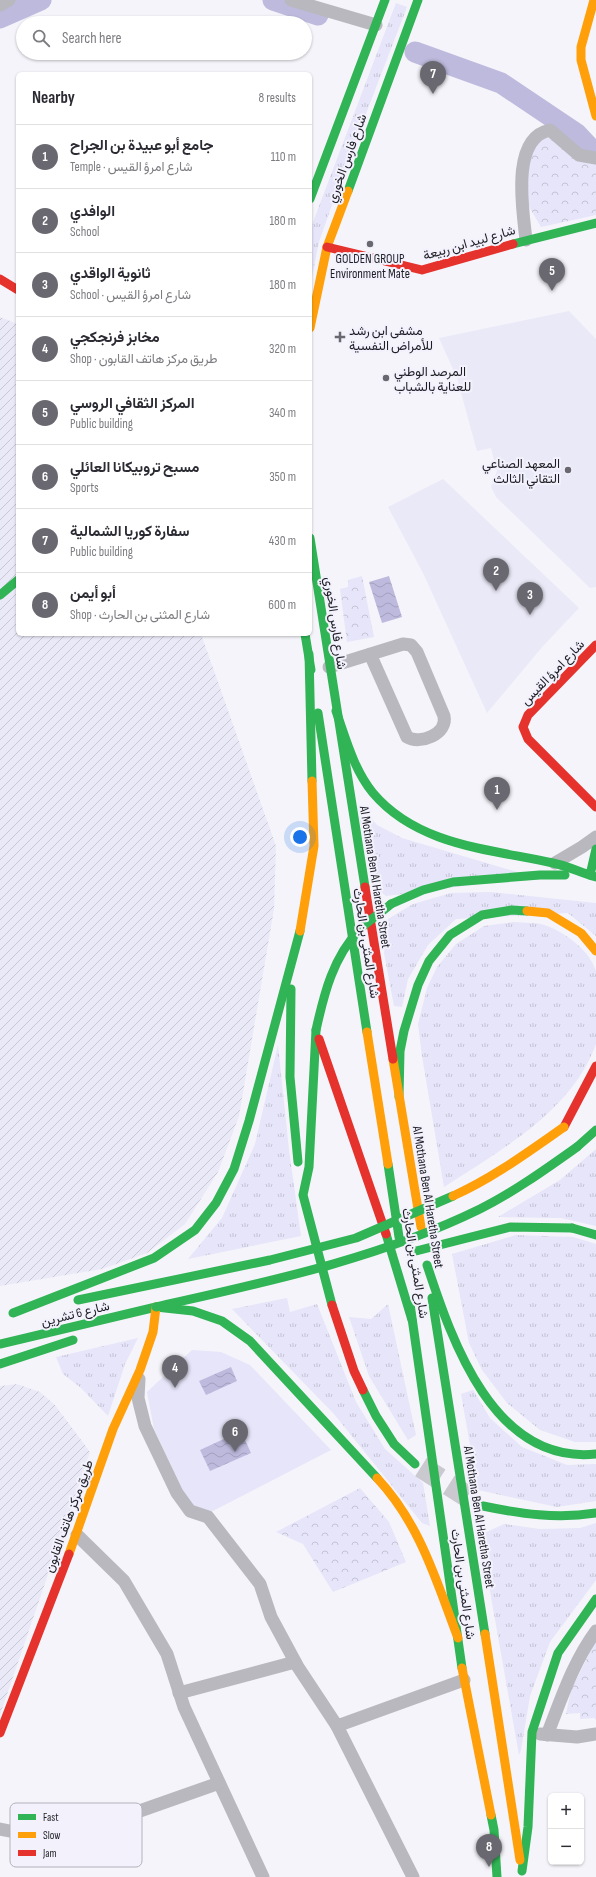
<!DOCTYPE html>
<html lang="en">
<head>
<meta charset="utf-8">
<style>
	body { margin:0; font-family:"Sofia Sans Condensed",Vazirmatn,sans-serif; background:#f7f7f7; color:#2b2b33 }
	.controls { position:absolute; right:12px; bottom:12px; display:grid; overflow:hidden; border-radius:6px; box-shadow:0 1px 3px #0004 }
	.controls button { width:36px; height:36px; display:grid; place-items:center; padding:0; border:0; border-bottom:1px solid #e1e1e2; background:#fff; color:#2b2b33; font:20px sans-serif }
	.you { position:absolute; left:300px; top:837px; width:14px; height:14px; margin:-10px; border:3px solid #fff; border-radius:50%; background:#1a73e8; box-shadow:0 0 0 6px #1a73e833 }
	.badge { display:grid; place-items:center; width:26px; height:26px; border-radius:50%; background:#696870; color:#fff; font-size:13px; font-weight:700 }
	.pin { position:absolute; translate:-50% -33px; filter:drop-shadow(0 1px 2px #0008) }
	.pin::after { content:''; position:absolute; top:21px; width:14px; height:12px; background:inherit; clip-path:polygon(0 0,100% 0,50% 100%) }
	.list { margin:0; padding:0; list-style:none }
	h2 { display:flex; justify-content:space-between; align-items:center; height:52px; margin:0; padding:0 16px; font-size:17px }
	h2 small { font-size:13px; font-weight:400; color:#7c7c81 }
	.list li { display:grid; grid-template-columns:26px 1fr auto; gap:12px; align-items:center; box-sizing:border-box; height:64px; padding:0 16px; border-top:1px solid #e1e1e2 }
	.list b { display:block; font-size:15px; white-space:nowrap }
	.list p { margin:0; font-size:13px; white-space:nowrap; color:#7c7c81 }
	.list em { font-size:13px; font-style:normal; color:#7c7c81 }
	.icon { flex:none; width:22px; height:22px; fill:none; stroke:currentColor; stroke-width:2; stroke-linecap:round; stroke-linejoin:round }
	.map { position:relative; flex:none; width:596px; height:1877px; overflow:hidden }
	.search { position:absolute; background:#fff; box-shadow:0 1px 3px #0004; left:16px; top:16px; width:296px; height:44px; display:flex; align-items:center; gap:10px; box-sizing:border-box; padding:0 14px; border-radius:22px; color:#7c7c81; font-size:15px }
	.panel { position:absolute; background:#fff; box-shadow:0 1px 3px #0004; left:16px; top:72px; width:296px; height:564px; border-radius:6px }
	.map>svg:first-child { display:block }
	.built { fill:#eae9f7 }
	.industrial { fill:url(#industrial-furrows) }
	.grass { fill:url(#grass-tufts) }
	.park { fill:url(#park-crowns) }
	.pitch { fill:#e6e5f9 }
	.water { fill:url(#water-waves) }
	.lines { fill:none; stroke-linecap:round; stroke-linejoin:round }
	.river { stroke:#bdbadd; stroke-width:21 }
	.highway-tunnel { stroke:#cac9cf; stroke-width:22; stroke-dasharray:22 11; stroke-linecap:butt }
	.street { stroke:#b8b8be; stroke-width:13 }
	.fast { stroke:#30b455; stroke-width:9 }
	.slow { stroke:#ff9f0a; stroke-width:9 }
	.jam { stroke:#e5322d; stroke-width:9 }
	.fast-bridge { stroke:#30b455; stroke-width:9 }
	.slow-bridge { stroke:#ff9f0a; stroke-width:9 }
	.poi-dot { fill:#696870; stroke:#f3f2fc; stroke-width:1.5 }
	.labels { text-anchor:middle; stroke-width:4; stroke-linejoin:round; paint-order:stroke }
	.street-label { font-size:13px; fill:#1d1d25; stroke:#f3f2fc }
	.poi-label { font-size:13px; fill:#1d1d25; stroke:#f3f2fc; text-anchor:start }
	.key { fill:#f3f2fc; stroke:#b3b2bc; stroke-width:1 }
	.key-label { font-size:11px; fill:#1d1d25 }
</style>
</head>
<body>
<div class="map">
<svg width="596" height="1877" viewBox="0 0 596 1877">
	<defs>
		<pattern id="industrial-furrows" width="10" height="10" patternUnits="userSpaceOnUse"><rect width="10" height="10" fill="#eae9f7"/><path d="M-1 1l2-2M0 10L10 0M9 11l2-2" fill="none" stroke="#c8c7d4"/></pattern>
		<pattern id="grass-tufts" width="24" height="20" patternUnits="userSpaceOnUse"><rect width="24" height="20" fill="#e6e5f9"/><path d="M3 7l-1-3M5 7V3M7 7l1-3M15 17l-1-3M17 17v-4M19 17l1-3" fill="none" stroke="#c5c4d5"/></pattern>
		<pattern id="park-crowns" width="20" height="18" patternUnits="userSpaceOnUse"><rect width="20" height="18" fill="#e6e5f9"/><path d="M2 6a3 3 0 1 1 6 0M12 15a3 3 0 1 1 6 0" fill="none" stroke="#c5c4d5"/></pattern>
		<pattern id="water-waves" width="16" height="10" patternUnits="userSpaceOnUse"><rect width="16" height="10" fill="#bdbadd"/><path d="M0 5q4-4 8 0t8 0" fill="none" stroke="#a29fbe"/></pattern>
	</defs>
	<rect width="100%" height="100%" fill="#f5f4fa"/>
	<g class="built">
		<polygon points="569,311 596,339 596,587 590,588 496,497 491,487 497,471 491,448 477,451 457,378 439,338"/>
		<polygon points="443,479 579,608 543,646 487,713 423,573 388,507"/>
	</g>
	<g class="industrial">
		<polygon points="0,317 18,324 18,634 201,634 276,846 274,909 239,1116 218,1172 185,1224 147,1253 102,1269 0,1286"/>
		<polygon points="17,1384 40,1392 55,1405 90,1452 0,1715 0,1386"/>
	</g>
	<g class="grass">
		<polygon points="396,3 407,7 342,176 319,242 310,287 310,230"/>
		<polygon points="368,815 377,825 402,838 534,877 386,896 373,885 359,817"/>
		<polygon points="490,892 596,903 596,936 568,913 456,919 428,945 408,979 402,1007 394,1006 384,953 388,919 413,904 451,893"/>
		<path d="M513,922C524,923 538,922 547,926C566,933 590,951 596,971V1044C571,1112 502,1149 444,1187L422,1056L418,1024L427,988L437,967L456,944L484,926Z"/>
		<polygon points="278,1045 289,1150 301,1236 188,1259 222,1218 255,1144"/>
		<polygon points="596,1149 596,1226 561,1218 498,1217 560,1180"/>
		<polygon points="516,1235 573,1237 596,1244 596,1442 575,1442 540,1430 507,1403 482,1370 469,1343 452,1254"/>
		<polygon points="287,1298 290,1312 317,1304 356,1402 385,1449 423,1483 430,1526 422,1523 334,1414 232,1309"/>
		<polygon points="388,1304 416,1435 408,1440 369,1376 349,1317 371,1319"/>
		<polygon points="138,1338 125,1364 108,1416 81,1388 63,1374 56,1357"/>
		<polygon points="473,1390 490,1418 522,1447 567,1465 596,1464 596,1501 557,1507 478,1490 461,1394"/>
		<polygon points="596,1523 596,1580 550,1642 530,1696 521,1750 519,1755 480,1535 504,1524 540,1529 580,1528"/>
	</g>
	<g class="park">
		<polygon points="546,134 596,160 596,215 541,227 524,198 532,150"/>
		<polygon points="362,576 374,637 347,642 340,589 348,587 348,580"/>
		<polygon points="360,1488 389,1522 406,1562 333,1592 303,1544 276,1532"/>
		<polygon points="596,1640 596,1720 594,1718 580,1719 580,1713 566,1714 571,1690"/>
	</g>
	<polygon class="pitch" points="192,1350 221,1352 250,1365 331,1450 203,1516 187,1499 154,1429 147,1392"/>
	<g class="water">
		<polygon points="389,576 402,617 382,623 369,582"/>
		<polygon points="231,1367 237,1381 206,1395 199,1381"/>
		<polygon points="241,1431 251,1453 210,1471 200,1450"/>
	</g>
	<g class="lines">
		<g class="river">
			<polyline points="273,0 318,15"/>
			<polyline points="0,18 41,0"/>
			<polyline points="415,52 501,83 577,134 589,147"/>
		</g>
		<polyline class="highway-tunnel" points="421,1467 476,1502"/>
		<g class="street">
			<polyline points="291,0 376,25"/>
			<polyline points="0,5 9,0"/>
			<path d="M526,240C523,211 510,138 550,130L579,155L596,158"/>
			<path d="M329,667L403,644L411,645L417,652L444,716C448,734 420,745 407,737L370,654"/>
			<polyline points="555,863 582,847 596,837"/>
			<polyline points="139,1379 138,1398 145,1426 177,1493 190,1511 208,1517 260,1584 271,1617 298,1667 337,1726 464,1680"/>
			<polyline points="77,1535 124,1581 167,1654 184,1707 263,1877"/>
			<polyline points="179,1693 295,1662"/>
			<polyline points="337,1726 413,1877"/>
			<polyline points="540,1734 577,1737 596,1734"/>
			<path d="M547,1735C561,1700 573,1662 596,1631"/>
			<polyline points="0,1829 20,1833 72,1819 134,1813 219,1783"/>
		</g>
		<g class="fast">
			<polyline points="348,191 418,0"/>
			<polyline points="310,199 385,0"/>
			<polyline points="513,244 596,223"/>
			<polyline points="310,538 365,887"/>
			<polyline points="0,595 18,580"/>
			<polyline points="305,634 311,670"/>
			<polyline points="309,654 312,781"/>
			<path d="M336,711C346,739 354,770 373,793C418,846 490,849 553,863C568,866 581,873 596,877"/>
			<polyline points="318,713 367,1032"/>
			<polyline points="590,875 596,849"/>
			<polyline points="391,904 423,890 453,882 540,875 565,875"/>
			<polyline points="291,989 290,1077 298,1162"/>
			<polyline points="316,1030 309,1167 303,1195 332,1305"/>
			<polyline points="399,1097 400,1051 404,1031 418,985 429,961 450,935 482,915 512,910 527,911"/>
			<polyline points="577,1147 596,1130"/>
			<polyline points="388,1164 399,1237"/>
			<polyline points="572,1228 596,1235"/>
			<polyline points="386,1234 412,1320"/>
			<path d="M427,1265C452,1341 494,1465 596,1454"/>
			<polyline points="432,1298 485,1634"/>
			<polyline points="410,1304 462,1668"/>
			<polyline points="13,1313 154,1258 195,1230 216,1203 234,1169 249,1121 300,931"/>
			<polyline points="0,1344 156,1307 193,1311 222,1321 250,1341 377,1478"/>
			<polyline points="0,1364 73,1340"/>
			<polyline points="363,1390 376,1416 394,1444 415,1464"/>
			<path d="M483,1506C521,1514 557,1519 596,1513"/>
			<polyline points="491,1815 494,1830 497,1877"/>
			<polyline points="522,1871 528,1827 532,1732 558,1653 596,1599"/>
		</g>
		<g class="slow">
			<polyline points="594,0 581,47 581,60 596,116"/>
			<polyline points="310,328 327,247 348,191"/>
			<polyline points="527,911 548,913 581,933 596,951"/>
			<polyline points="300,931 314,846 312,781"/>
			<polyline points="367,1032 388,1164"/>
			<polyline points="393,1059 421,1227"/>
			<path d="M377,1478C420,1524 436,1580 458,1638"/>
			<polyline points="69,1554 113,1429 140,1370 153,1332 156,1307"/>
			<polyline points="485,1634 520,1860"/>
			<polyline points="462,1668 491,1815"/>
		</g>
		<g class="jam">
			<polyline points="327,247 422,270 513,244"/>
			<polyline points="0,279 18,290"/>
			<polyline points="596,645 528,715 523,727 528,739 596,807"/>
			<polyline points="365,887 393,1059"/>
			<polyline points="319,1039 386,1234"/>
			<polyline points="564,1127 596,1066"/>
			<polyline points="332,1305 354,1371 363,1390"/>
			<polyline points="0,1733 69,1554"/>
		</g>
		<g class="fast-bridge">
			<path d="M316,1030C324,994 333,957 360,929C369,920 381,913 391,904"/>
			<polyline points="416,1251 510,1227 572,1228"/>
			<polyline points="78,1300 270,1260 356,1238 453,1196"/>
			<path d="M156,1307C266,1282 378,1259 480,1209C514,1192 546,1169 577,1147"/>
		</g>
		<path class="slow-bridge" d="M453,1196C493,1178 528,1152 564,1127"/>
	</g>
	<g class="poi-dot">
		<circle cx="370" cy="244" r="4"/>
		<path d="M338 331h4v4h4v4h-4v4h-4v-4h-4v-4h4z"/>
		<circle cx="386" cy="378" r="4"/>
		<circle cx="568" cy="470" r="4"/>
	</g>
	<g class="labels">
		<g class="street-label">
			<text transform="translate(346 158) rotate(-70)" y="5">شارع فارس الخوري</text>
			<text transform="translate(469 242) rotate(-16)" y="5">شارع لبيد ابن ربيعة</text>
			<text transform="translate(336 623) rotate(82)" y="5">شارع فارس الخوري</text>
			<text transform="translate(552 672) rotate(-46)" y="5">شارع امرؤ القيس</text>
			<text transform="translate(376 877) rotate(81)" y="5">Al Mothana Ben Al Haretha Street</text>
			<text transform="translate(367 943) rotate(81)" y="5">شارع المثنى بن الحارث</text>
			<text transform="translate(429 1197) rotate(81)" y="5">Al Mothana Ben Al Haretha Street</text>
			<text transform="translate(416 1263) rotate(81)" y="5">شارع المثنى بن الحارث</text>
			<text transform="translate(75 1313) rotate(-14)" y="5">شارع 6 تشرين</text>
			<text transform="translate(68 1516) rotate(-70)" y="5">طريق مركز هاتف القابون</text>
			<text transform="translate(480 1517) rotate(81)" y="5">Al Mothana Ben Al Haretha Street</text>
			<text transform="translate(464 1584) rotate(82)" y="5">شارع المثنى بن الحارث</text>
		</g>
		<g class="poi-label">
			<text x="370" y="263" text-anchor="middle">GOLDEN GROUP<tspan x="370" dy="15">Environment Mate</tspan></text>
			<text x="349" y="335">مشفى ابن رشد<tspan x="349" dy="15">للأمراض النفسية</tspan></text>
			<text x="394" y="376">المرصد الوطني<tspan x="394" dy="15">للعناية بالشباب</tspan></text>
			<text x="560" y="468" text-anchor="end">المعهد الصناعي<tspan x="560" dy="15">التقاني الثالث</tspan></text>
		</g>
	</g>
	<rect x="10" y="1803" width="132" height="64" rx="6" class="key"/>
	<rect x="18" y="1814" width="18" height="6" fill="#30b455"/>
	<rect x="18" y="1832" width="18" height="6" fill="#ff9f0a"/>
	<rect x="18" y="1850" width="18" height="6" fill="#e5322d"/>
	<g class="key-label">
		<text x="43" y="1821">Fast</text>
		<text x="43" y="1839">Slow</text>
		<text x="43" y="1857">Jam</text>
	</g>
</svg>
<div class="controls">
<button>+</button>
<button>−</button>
</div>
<div class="you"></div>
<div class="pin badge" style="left:497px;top:810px">1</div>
<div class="pin badge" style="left:496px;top:591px">2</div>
<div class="pin badge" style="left:530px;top:615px">3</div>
<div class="pin badge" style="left:175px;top:1388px">4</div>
<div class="pin badge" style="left:552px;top:291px">5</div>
<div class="pin badge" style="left:235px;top:1452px">6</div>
<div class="pin badge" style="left:433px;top:94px">7</div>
<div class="pin badge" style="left:489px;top:1867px">8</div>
<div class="search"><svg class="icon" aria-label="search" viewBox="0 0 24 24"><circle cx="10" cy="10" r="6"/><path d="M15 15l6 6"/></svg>Search here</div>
<section class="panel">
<h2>Nearby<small>8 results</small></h2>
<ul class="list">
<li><span class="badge">1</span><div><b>جامع أبو عبيدة بن الجراح</b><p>Temple · شارع امرؤ القيس</p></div><em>110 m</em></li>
<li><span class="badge">2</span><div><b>الوافدي</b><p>School</p></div><em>180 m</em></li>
<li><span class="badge">3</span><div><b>ثانوية الواقدي</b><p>School · شارع امرؤ القيس</p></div><em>180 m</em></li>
<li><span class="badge">4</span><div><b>مخابز فرنجكجي</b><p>Shop · طريق مركز هاتف القابون</p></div><em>320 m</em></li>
<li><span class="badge">5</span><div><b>المركز الثقافي الروسي</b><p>Public building</p></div><em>340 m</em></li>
<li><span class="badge">6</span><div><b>مسبح تروبيكانا العائلي</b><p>Sports</p></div><em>350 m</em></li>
<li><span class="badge">7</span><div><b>سفارة كوريا الشمالية</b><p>Public building</p></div><em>430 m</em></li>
<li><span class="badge">8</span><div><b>أبو أيمن</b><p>Shop · شارع المثنى بن الحارث</p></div><em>600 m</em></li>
</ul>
</section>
</div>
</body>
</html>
